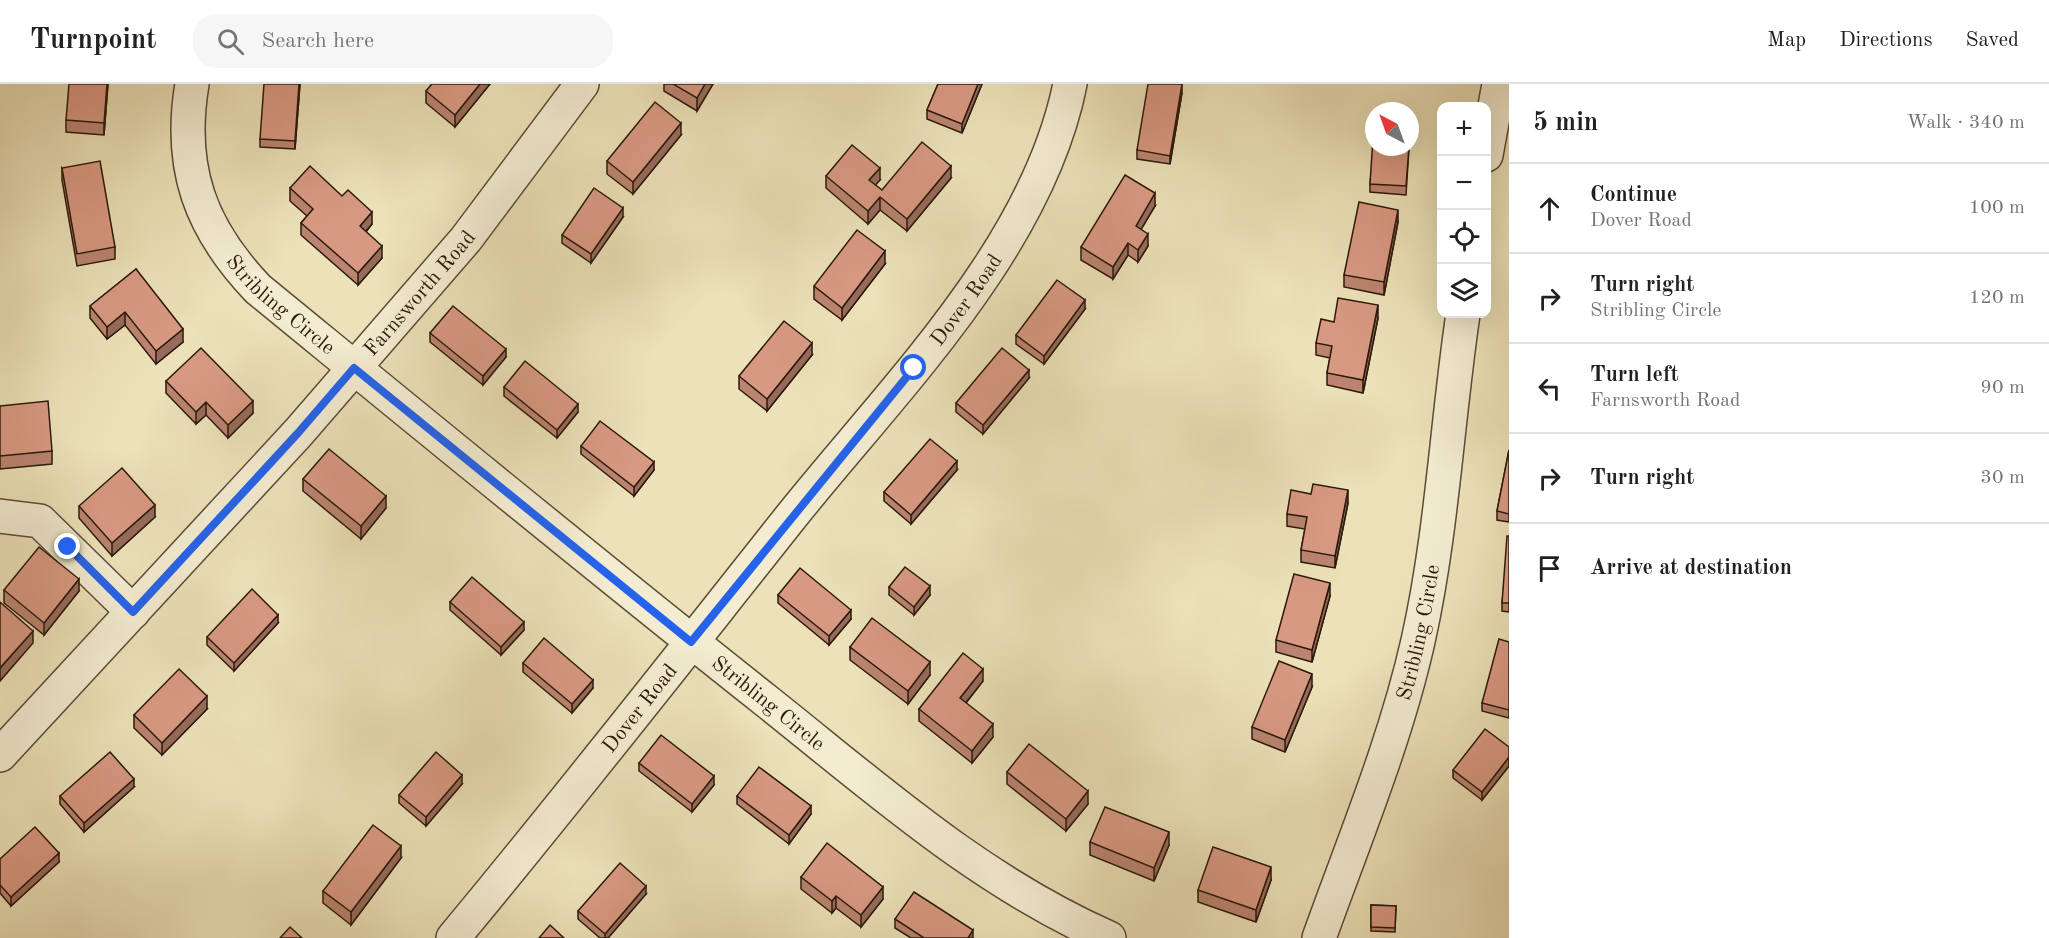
<!DOCTYPE html>
<html lang="en">
<head>
<meta charset="utf-8">
<style>
	body { margin:0; font-family:"Old Standard TT",serif; background:#f6f6f6; color:#202124 }
	.controls { position:absolute; right:18px; top:18px; display:grid; overflow:hidden; border-radius:12px; box-shadow:0 6px 24px #0002 }
	.controls button { width:54px; height:54px; display:grid; place-items:center; padding:0; border:0; border-bottom:2px solid #e0e0e0; background:#fff; color:#202124; font:30px sans-serif }
	.compass { position:absolute; left:1365px; top:18px; width:54px; height:54px; border-radius:50%; background:#fff; box-shadow:0 6px 24px #0002; rotate:319deg }
	.stop { position:absolute; width:18px; height:18px; margin:-14px; border:4px solid #2563eb; border-radius:50%; background:#fff }
	.stop.end { background:#2563eb; border-color:#fff; box-shadow:0 2px 6px #0008 }
	.list { margin:0; padding:0; list-style:none }
	h2 { display:flex; justify-content:space-between; align-items:center; height:78px; margin:0; padding:0 24px; font-size:26px }
	h2 small { font-size:20px; font-weight:400; color:#757577 }
	.list li { display:grid; grid-template-columns:39px 1fr auto; gap:18px; align-items:center; box-sizing:border-box; height:90px; padding:0 24px; border-top:2px solid #e0e0e0 }
	.list b { display:block; font-size:22px; white-space:nowrap }
	.list p { margin:0; font-size:20px; white-space:nowrap; color:#757577 }
	.list em { font-size:20px; font-style:normal; color:#757577 }
	.icon { flex:none; width:33px; height:33px; fill:none; stroke:currentColor; stroke-width:2; stroke-linecap:round; stroke-linejoin:round }
	.map { position:relative; flex:none; width:1509px; height:854px; overflow:hidden }
	header { display:flex; align-items:center; gap:36px; box-sizing:border-box; height:84px; padding:0 30px; background:#fff; border-bottom:2px solid #e0e0e0 }
	header strong { font-size:28px }
	nav { display:flex; gap:33px; margin-inline-start:auto; font-size:21px }
	.search { width:420px; height:54px; background:#f6f6f6; display:flex; align-items:center; gap:15px; box-sizing:border-box; padding:0 21px; border-radius:24px; color:#757577; font-size:22px }
	main { display:flex }
	aside { flex:1; background:#fff }
	.map>svg:first-child { display:block }
	.lines { fill:none; stroke-linecap:round; stroke-linejoin:round }
	.minor-casing { stroke:#5b4b37; stroke-width:36 }
	.minor { stroke:#f3ecd1; stroke-width:33 }
	.wall { fill:#ba8470; stroke:#2b190c; stroke-width:1.5 }
	.shaded-wall { fill:#976b5b; stroke:#2b190c; stroke-width:1.5 }
	.building { fill:#d89982; stroke:#2b190c; stroke-width:1.5 }
	.route { stroke:#2563eb; stroke-width:8 }
	.labels { text-anchor:middle; stroke-width:4.5; stroke-linejoin:round; paint-order:stroke }
	.street-label { font-size:21px; fill:#2b190c; stroke:#f3ecd1 }
</style>
</head>
<body>
<header>
<strong>Turnpoint</strong>
<div class="search"><svg class="icon" aria-label="search" viewBox="0 0 24 24"><circle cx="10" cy="10" r="6"/><path d="M15 15l6 6"/></svg>Search here</div>
<nav><a>Map</a><a>Directions</a><a>Saved</a></nav>
</header>
<main>
<div class="map">
<svg width="1509" height="854" viewBox="0 0 1509 854">
	<rect width="100%" height="100%" fill="#ece1b8"/>
	<filter id="stains"><feTurbulence type="fractalNoise" baseFrequency=".00333" numOctaves="4"/><feColorMatrix values="0 0 0 0 .2 0 0 0 0 .09 0 0 0 0 .02 0 0 0 .5 -.17"/></filter>
	<radialGradient id="worn" r=".72"><stop offset=".6" stop-color="#630" stop-opacity="0"/><stop offset="1" stop-color="#630" stop-opacity=".3"/></radialGradient>
	<g class="lines">
		<g class="minor-casing">
			<g id="minor">
				<path id="s1" d="M192,0C178,84 200,144 258,205C428,344 597,483 769,619C877,705 981,798 1109,854"/>
				<polyline points="1486,71 1499,0"/>
				<polyline points="0,432 40,437 133,528"/>
				<path id="s2" d="M0,671L298,349L466,155L582,0"/>
				<path id="s3" d="M453,854C568,716 678,575 790,434C892,306 1037,165 1070,0"/>
				<path id="s4" d="M1319,854C1354,756 1395,659 1418,557C1442,450 1447,338 1463,230"/>
			</g>
		</g>
		<use href="#minor" class="minor"/>
	</g>
	<g class="wall">
		<polygon points="108,0 104,51 66,48 66,36"/>
		<polygon points="300,0 295,65 260,63 260,55"/>
		<polygon points="432,0 490,0 455,43 426,19 426,7"/>
		<polygon points="664,0 713,0 697,27 664,7"/>
		<polygon points="938,0 982,0 962,49 927,35 927,26"/>
		<polygon points="1182,9 1170,80 1137,75 1137,66"/>
		<polygon points="681,51 633,110 607,90 607,77"/>
		<polygon points="1374,63 1409,63 1406,111 1370,108 1370,100"/>
		<polygon points="62,84 115,163 115,175 77,182 62,96"/>
		<polygon points="826,92 880,96 875,101 882,106 951,94 907,147 880,126 868,140 826,104"/>
		<polygon points="290,104 372,140 366,148 382,174 358,201 301,151 301,139 307,132 290,117"/>
		<polygon points="1155,122 1141,145 1148,162 1138,178 1128,171 1113,195 1081,176 1081,163"/>
		<polygon points="623,133 591,179 562,159 562,151"/>
		<polygon points="1398,138 1384,211 1344,203 1344,191"/>
		<polygon points="885,180 842,236 814,215 814,202"/>
		<polygon points="136,185 183,258 156,280 125,241 107,255 90,234 90,222"/>
		<polygon points="1085,225 1044,280 1016,260 1016,251"/>
		<polygon points="1378,234 1363,309 1327,301 1327,289 1330,274 1316,271 1316,259 1334,238"/>
		<polygon points="430,249 506,273 483,301 430,258"/>
		<polygon points="812,271 767,327 739,305 739,292"/>
		<polygon points="1029,294 983,350 956,328 956,319"/>
		<polygon points="166,297 253,329 228,354 206,331 196,340 166,309"/>
		<polygon points="504,303 578,328 557,354 504,312"/>
		<polygon points="0,322 52,367 52,380 0,385"/>
		<polygon points="581,362 654,386 634,412 581,370"/>
		<polygon points="1509,366 1509,438 1497,436 1497,427"/>
		<polygon points="957,386 911,440 884,417 884,408"/>
		<polygon points="303,395 386,424 361,455 303,407"/>
		<polygon points="1348,419 1335,484 1301,478 1301,466 1305,445 1287,442 1287,430"/>
		<polygon points="79,422 155,433 112,472 79,434"/>
		<polygon points="1509,452 1509,528 1502,527 1502,519"/>
		<polygon points="889,503 930,511 914,531 889,511"/>
		<polygon points="4,506 79,507 44,551 4,519"/>
		<polygon points="778,511 851,535 829,561 778,519"/>
		<polygon points="1330,512 1312,578 1276,568 1276,556"/>
		<polygon points="450,518 524,546 501,571 450,526"/>
		<polygon points="278,539 234,587 207,561 207,553"/>
		<polygon points="1509,558 1509,634 1482,627 1482,619"/>
		<polygon points="850,563 930,591 908,620 850,576"/>
		<polygon points="523,579 593,604 572,629 523,588"/>
		<polygon points="983,597 966,619 993,653 972,679 919,637 919,625"/>
		<polygon points="1312,603 1285,668 1252,655 1252,643"/>
		<polygon points="207,625 162,671 134,644 134,631"/>
		<polygon points="1509,663 1509,682 1482,716 1453,694 1453,686"/>
		<polygon points="639,679 714,701 692,728 639,687"/>
		<polygon points="1007,688 1088,720 1066,747 1007,700"/>
		<polygon points="462,700 426,742 399,719 399,711"/>
		<polygon points="134,703 84,748 60,720 60,712"/>
		<polygon points="737,712 811,730 789,760 737,720"/>
		<polygon points="1090,758 1169,761 1154,797 1090,771"/>
		<polygon points="401,774 351,841 323,819 323,807"/>
		<polygon points="0,775 59,778 11,822 0,809"/>
		<polygon points="801,793 883,815 861,843 836,824 832,829 801,805"/>
		<polygon points="1271,796 1256,838 1198,818 1198,806"/>
		<polygon points="646,810 608,854 600,854 578,835 578,827"/>
		<polygon points="1371,821 1396,822 1395,848 1371,847"/>
		<polygon points="895,835 973,854 911,854 895,844"/>
	</g>
	<g class="shaded-wall">
		<polygon points="107,0 108,0 104,51 104,39"/>
		<polygon points="299,0 300,0 295,65 295,57"/>
		<polygon points="480,0 490,0 455,43 455,31"/>
		<polygon points="705,0 713,0 697,27 697,14"/>
		<polygon points="978,0 982,0 962,49 962,40"/>
		<polygon points="1182,0 1182,9 1170,80 1170,72"/>
		<polygon points="681,39 681,51 633,110 633,98"/>
		<polygon points="951,82 951,94 907,147 907,135"/>
		<polygon points="880,84 880,96 869,108 869,96"/>
		<polygon points="1155,109 1155,122 1136,154 1136,142"/>
		<polygon points="880,113 880,126 868,140 868,127"/>
		<polygon points="623,124 623,133 591,179 591,170"/>
		<polygon points="1398,126 1398,138 1384,211 1384,198"/>
		<polygon points="372,128 372,140 360,154 360,142"/>
		<polygon points="1148,150 1148,162 1138,178 1138,166"/>
		<polygon points="1128,159 1128,171 1113,195 1113,183"/>
		<polygon points="382,162 382,174 358,201 358,189"/>
		<polygon points="885,167 885,180 842,236 842,224"/>
		<polygon points="1085,216 1085,225 1044,280 1044,272"/>
		<polygon points="1378,221 1378,234 1363,309 1363,296"/>
		<polygon points="125,228 125,241 107,255 107,243"/>
		<polygon points="183,245 183,258 156,280 156,267"/>
		<polygon points="812,259 812,271 767,327 767,315"/>
		<polygon points="506,265 506,273 483,301 483,292"/>
		<polygon points="1029,286 1029,294 983,350 983,341"/>
		<polygon points="253,317 253,329 228,354 228,341"/>
		<polygon points="206,318 206,331 196,340 196,328"/>
		<polygon points="578,320 578,328 557,354 557,346"/>
		<polygon points="957,377 957,386 911,440 911,431"/>
		<polygon points="654,378 654,386 634,412 634,403"/>
		<polygon points="1348,406 1348,419 1335,484 1335,472"/>
		<polygon points="386,412 386,424 361,455 361,442"/>
		<polygon points="155,421 155,433 112,472 112,459"/>
		<polygon points="79,495 79,507 44,551 44,539"/>
		<polygon points="1330,499 1330,512 1312,578 1312,566"/>
		<polygon points="930,502 930,511 914,531 914,523"/>
		<polygon points="851,526 851,535 829,561 829,552"/>
		<polygon points="278,531 278,539 234,587 234,579"/>
		<polygon points="524,538 524,546 501,571 501,563"/>
		<polygon points="33,547 33,559 0,597 0,584"/>
		<polygon points="930,578 930,591 908,620 908,607"/>
		<polygon points="983,585 983,597 960,626 960,614"/>
		<polygon points="1312,590 1312,603 1285,668 1285,656"/>
		<polygon points="593,596 593,604 572,629 572,620"/>
		<polygon points="207,612 207,625 162,671 162,659"/>
		<polygon points="993,640 993,653 972,679 972,667"/>
		<polygon points="1509,673 1509,682 1482,716 1482,708"/>
		<polygon points="462,691 462,700 426,742 426,733"/>
		<polygon points="714,692 714,701 692,728 692,720"/>
		<polygon points="134,695 134,703 84,748 84,739"/>
		<polygon points="1088,707 1088,720 1066,747 1066,735"/>
		<polygon points="811,722 811,730 789,760 789,751"/>
		<polygon points="1169,748 1169,761 1154,797 1154,784"/>
		<polygon points="401,762 401,774 351,841 351,828"/>
		<polygon points="59,769 59,778 11,822 11,813"/>
		<polygon points="1271,783 1271,796 1256,838 1256,826"/>
		<polygon points="646,802 646,810 608,854 605,854 605,850"/>
		<polygon points="883,803 883,815 861,843 861,831"/>
		<polygon points="836,812 836,824 832,829 832,817"/>
		<polygon points="973,846 973,854 968,854"/>
	</g>
	<g class="building">
		<polygon points="69,0 107,0 104,39 66,36"/>
		<polygon points="264,0 299,0 295,57 260,55"/>
		<polygon points="432,0 480,0 455,31 426,7"/>
		<polygon points="673,0 705,0 697,14"/>
		<polygon points="938,0 978,0 962,40 927,26"/>
		<polygon points="1148,0 1182,0 1170,72 1137,66"/>
		<polygon points="655,18 681,39 633,98 607,77"/>
		<polygon points="1374,38 1374,63 1409,63 1406,102 1370,100"/>
		<polygon points="922,58 951,82 907,135 880,113 868,127 826,92 852,61 880,84 869,96 882,106"/>
		<polygon points="100,77 115,163 77,170 62,84"/>
		<polygon points="310,82 342,112 348,106 372,128 360,142 382,162 358,189 301,139 313,125 290,104"/>
		<polygon points="1125,91 1155,109 1136,142 1148,150 1138,166 1128,159 1113,183 1081,163"/>
		<polygon points="594,104 623,124 591,170 562,151"/>
		<polygon points="1359,118 1398,126 1384,198 1344,191"/>
		<polygon points="857,146 885,167 842,224 814,202"/>
		<polygon points="136,185 183,245 156,267 125,228 107,243 90,222"/>
		<polygon points="1057,196 1085,216 1044,272 1016,251"/>
		<polygon points="1338,214 1378,221 1363,296 1327,289 1332,262 1316,259 1321,235 1334,238"/>
		<polygon points="453,222 506,265 483,292 430,249"/>
		<polygon points="784,237 812,259 767,315 739,292"/>
		<polygon points="201,264 253,317 228,341 206,318 196,328 166,297"/>
		<polygon points="1002,264 1029,286 983,341 956,319"/>
		<polygon points="525,277 578,320 557,346 504,303"/>
		<polygon points="48,317 52,367 0,372 0,322"/>
		<polygon points="600,337 654,378 634,403 581,362"/>
		<polygon points="930,355 957,377 911,431 884,408"/>
		<polygon points="329,365 386,412 361,442 303,395"/>
		<polygon points="1509,366 1509,430 1497,427"/>
		<polygon points="122,384 155,421 112,459 79,422"/>
		<polygon points="1313,400 1348,406 1335,472 1301,466 1307,433 1287,430 1291,406 1311,410"/>
		<polygon points="1507,452 1509,452 1509,519 1502,519"/>
		<polygon points="39,463 79,495 44,539 4,506"/>
		<polygon points="905,483 930,502 914,523 889,503"/>
		<polygon points="800,484 851,526 829,552 778,511"/>
		<polygon points="1294,490 1330,499 1312,566 1276,556"/>
		<polygon points="472,493 524,538 501,563 450,518"/>
		<polygon points="252,505 278,531 234,579 207,553"/>
		<polygon points="0,518 33,547 0,584"/>
		<polygon points="872,534 930,578 908,607 850,563"/>
		<polygon points="544,554 593,596 572,620 523,579"/>
		<polygon points="1499,555 1509,558 1509,626 1482,619"/>
		<polygon points="963,569 983,585 960,614 993,640 972,667 919,625"/>
		<polygon points="1279,577 1312,590 1285,656 1252,643"/>
		<polygon points="179,585 207,612 162,659 134,631"/>
		<polygon points="1485,645 1509,663 1509,673 1482,708 1453,686"/>
		<polygon points="661,651 714,692 692,720 639,679"/>
		<polygon points="1029,660 1088,707 1066,735 1007,688"/>
		<polygon points="110,668 134,695 84,739 60,712"/>
		<polygon points="436,668 462,691 426,733 399,711"/>
		<polygon points="759,683 811,722 789,751 737,712"/>
		<polygon points="1105,723 1169,748 1154,784 1090,758"/>
		<polygon points="373,741 401,762 351,828 323,807"/>
		<polygon points="35,743 59,769 11,813 0,801 0,775"/>
		<polygon points="827,759 883,803 861,831 836,812 832,817 801,793"/>
		<polygon points="1213,763 1271,783 1256,826 1198,806"/>
		<polygon points="620,779 646,802 605,850 578,827"/>
		<polygon points="914,808 973,846 968,854 924,854 895,835"/>
		<polygon points="1371,821 1396,822 1395,844 1371,843"/>
		<polygon points="550,841 564,854 539,854"/>
		<polygon points="290,843 302,854 280,854"/>
	</g>
	<g class="lines">
		<polyline class="route" points="68,463 133,528 298,349 354,284 691,558 914,284"/>
	</g>
	<g class="labels">
		<g class="street-label">
			<text dy="7" stroke="none"><textPath href="#s2" startOffset="624">Farnsworth Road</textPath></text>
			<text dy="7" stroke="none"><textPath href="#s3" startOffset="819">Dover Road</textPath></text>
			<text dy="7" stroke="none"><textPath href="#s1" startOffset="252">Stribling Circle</textPath></text>
			<text dy="7" stroke="none"><textPath href="#s4" startOffset="322">Stribling Circle</textPath></text>
			<text dy="7" stroke="none"><textPath href="#s1" startOffset="882">Stribling Circle</textPath></text>
			<text dy="7" stroke="none"><textPath href="#s3" startOffset="296">Dover Road</textPath></text>
		</g>
	</g>
	<rect width="100%" height="100%" filter="url(#stains)"/>
	<rect width="100%" height="100%" fill="url(#worn)"/>
</svg>
<div class="controls">
<button>+</button>
<button>−</button>
<button><svg class="icon" aria-label="locate" viewBox="0 0 24 24"><circle cx="12" cy="12" r="6"/><path d="M12 2v4M12 18v4M2 12h4M18 12h4"/></svg></button>
<button><svg class="icon" aria-label="layers" viewBox="0 0 24 24"><path d="M12 4l9 5-9 5-9-5zM3 14l9 5 9-5"/></svg></button>
</div>
<svg class="compass" viewBox="-18 -18 36 36"><path d="M0-13l5 13h-10z" fill="#e53935"/><path d="M0 13l5-13h-10z" fill="#757577"/></svg>
<div class="stop" style="left:914px;top:284px"></div>
<div class="stop end" style="left:68px;top:463px"></div>
</div>
<aside>
<h2>5 min<small>Walk · 340 m</small></h2>
<ul class="list">
<li><svg class="icon" aria-label="ahead" viewBox="0 0 24 24"><path d="M12 20V5M6 11l6-6 6 6"/></svg><div><b>Continue</b><p>Dover Road</p></div><em>100 m</em></li>
<li><svg class="icon" aria-label="right" viewBox="0 0 24 24"><path d="M7 20v-9h11M14 6l5 5-5 5"/></svg><div><b>Turn right</b><p>Stribling Circle</p></div><em>120 m</em></li>
<li><svg class="icon" aria-label="left" viewBox="0 0 24 24"><path d="M17 20v-9H6M10 6l-5 5 5 5"/></svg><div><b>Turn left</b><p>Farnsworth Road</p></div><em>90 m</em></li>
<li><svg class="icon" aria-label="right" viewBox="0 0 24 24"><path d="M7 20v-9h11M14 6l5 5-5 5"/></svg><div><b>Turn right</b></div><em>30 m</em></li>
<li><svg class="icon" aria-label="arrive" viewBox="0 0 24 24"><path d="M6 21V4h12l-3 4 3 4H6"/></svg><div><b>Arrive at destination</b></div></li>
</ul>
</aside>
</main>
</body>
</html>
